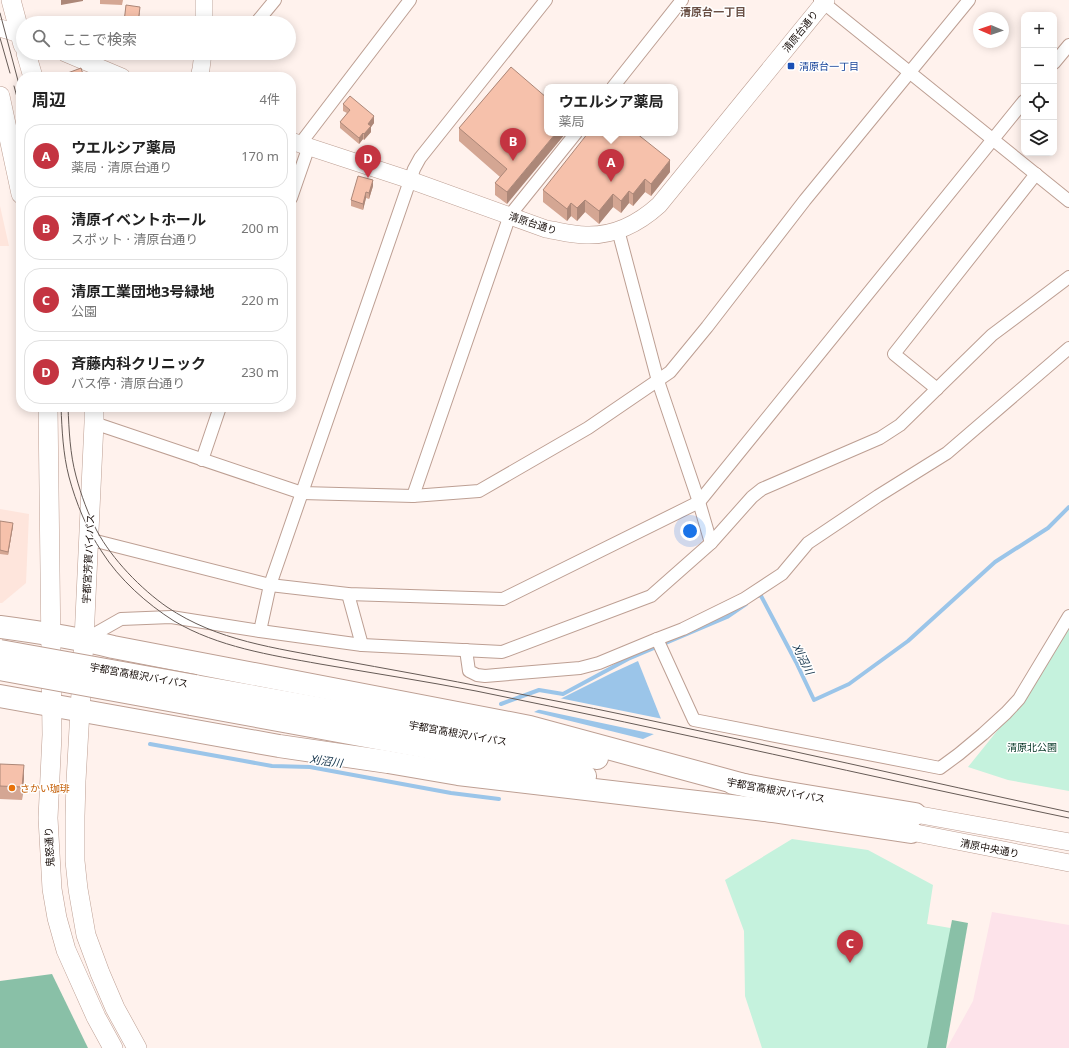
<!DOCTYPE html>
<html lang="ja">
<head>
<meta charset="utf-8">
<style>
	body { margin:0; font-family:"Noto Sans","Noto Sans JP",sans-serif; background:#f6f6f6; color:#222 }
	.controls { position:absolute; right:12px; top:12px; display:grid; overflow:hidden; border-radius:8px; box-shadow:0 2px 10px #0003 }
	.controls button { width:36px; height:36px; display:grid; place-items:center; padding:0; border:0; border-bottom:1px solid #e0e0e0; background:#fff; color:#222; font:20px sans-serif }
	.compass { position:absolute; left:973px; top:12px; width:36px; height:36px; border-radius:50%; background:#fff; box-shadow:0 2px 10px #0003; rotate:272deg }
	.you { position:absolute; left:690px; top:531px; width:14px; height:14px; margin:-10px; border:3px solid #fff; border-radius:50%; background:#1a73e8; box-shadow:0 0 0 6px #1a73e833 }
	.badge { display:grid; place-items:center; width:26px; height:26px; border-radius:50%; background:#c43441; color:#fff; font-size:13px; font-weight:700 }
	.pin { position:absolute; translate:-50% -33px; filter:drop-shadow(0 1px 2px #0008) }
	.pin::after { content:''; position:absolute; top:21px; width:14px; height:12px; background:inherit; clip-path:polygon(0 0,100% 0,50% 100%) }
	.popup { position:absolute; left:544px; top:84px; width:134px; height:52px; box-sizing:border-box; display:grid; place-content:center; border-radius:8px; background:#fff; filter:drop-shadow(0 1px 3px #0005); font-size:13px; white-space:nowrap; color:#767676 }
	.popup b { font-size:15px; color:#222 }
	.popup::after { content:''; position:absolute; left:50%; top:100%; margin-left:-8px; border:8px solid transparent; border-top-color:#fff }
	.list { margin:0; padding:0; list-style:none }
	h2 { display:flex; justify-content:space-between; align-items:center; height:52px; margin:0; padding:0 16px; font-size:17px }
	h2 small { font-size:13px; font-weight:400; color:#767676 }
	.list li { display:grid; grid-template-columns:26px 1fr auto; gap:12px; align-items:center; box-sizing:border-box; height:64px; margin:0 8px 8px; padding:0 8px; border:1px solid #e0e0e0; border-radius:16px }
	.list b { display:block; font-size:15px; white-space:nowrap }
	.list p { margin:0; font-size:13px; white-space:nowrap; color:#767676 }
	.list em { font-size:13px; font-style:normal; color:#767676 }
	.icon { flex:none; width:22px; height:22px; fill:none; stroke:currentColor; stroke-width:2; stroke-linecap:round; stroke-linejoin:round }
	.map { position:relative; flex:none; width:1069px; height:1048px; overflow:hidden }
	.search { position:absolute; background:#fff; box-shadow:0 2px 10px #0003; left:16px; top:16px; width:280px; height:44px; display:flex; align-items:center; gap:10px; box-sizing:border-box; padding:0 14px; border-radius:22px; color:#767676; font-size:15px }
	.panel { position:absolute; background:#fff; box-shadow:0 2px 10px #0003; left:16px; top:72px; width:280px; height:340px; border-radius:16px }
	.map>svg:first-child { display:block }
	.built { fill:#fee5dc }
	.industrial { fill:#fde3ea }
	.green { fill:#c5f2dd }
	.forest { fill:#89c0a7 }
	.water { fill:#9bc5e9 }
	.pier { fill:#fff2ed }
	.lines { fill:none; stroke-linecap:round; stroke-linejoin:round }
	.stream { stroke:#9bc5e9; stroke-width:4 }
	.street-casing { stroke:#bd9f93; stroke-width:14 }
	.secondary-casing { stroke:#bd9f93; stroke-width:18 }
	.primary-casing { stroke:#bd9f93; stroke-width:20 }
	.highway-casing { stroke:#bd9f93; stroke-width:24 }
	.street { stroke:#fff; stroke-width:12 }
	.secondary { stroke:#fff; stroke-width:17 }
	.primary { stroke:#fff; stroke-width:19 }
	.highway { stroke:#fff; stroke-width:22 }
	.tram { stroke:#665b56; stroke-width:1 }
	.highway-bridge-casing { stroke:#bd9f93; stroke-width:24; stroke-linecap:butt }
	.highway-bridge { stroke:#fff; stroke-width:22 }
	.wall { fill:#d4a693 }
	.shaded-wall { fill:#ac8778 }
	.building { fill:#f6c1ab; stroke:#ac8778 }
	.transit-dot { fill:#1a4fb4; stroke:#fff; stroke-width:1.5 }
	.food-dot { fill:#e8710a; stroke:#fff; stroke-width:1.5 }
	.labels { text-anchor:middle; stroke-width:3; stroke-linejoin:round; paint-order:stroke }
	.street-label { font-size:10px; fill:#130905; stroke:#fff }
	.transit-label { font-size:10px; fill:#164399; stroke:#fff; text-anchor:start }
	.park-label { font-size:10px; fill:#043524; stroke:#fff }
	.food-label { font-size:10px; fill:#c56008; stroke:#fff; text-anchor:start }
	.neighbourhood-label { font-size:11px; font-weight:bold; fill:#694f44; stroke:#fff }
	.water-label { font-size:11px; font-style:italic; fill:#0e2e46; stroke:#fff }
</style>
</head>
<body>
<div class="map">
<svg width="1069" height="1048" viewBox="0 0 1069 1048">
	<rect width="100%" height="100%" fill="#fff2ed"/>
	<g class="built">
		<polygon points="0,206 9,246 0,246"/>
		<polygon points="0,509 29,514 26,583 2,603 0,603"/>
	</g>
	<polygon class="industrial" points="992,912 1069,925 1069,1048 947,1048 973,1001"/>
	<g class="green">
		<polygon points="1069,623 1069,791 1008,780 968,767 1022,700"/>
		<polygon points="792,839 868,850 933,885 927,924 962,930 940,1048 762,1048 745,996 744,931 725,880"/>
	</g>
	<g class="forest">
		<polygon points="952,920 968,923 946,1048 927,1048"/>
		<polygon points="52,974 88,1048 0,1048 0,981"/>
	</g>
	<polygon class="water" points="638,661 665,729 643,739 534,712 612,673"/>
	<polygon class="pier" points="559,698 663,719 667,730 658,735 536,709"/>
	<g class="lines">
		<g class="stream">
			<polyline points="758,596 760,594 796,662 814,700 849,684 908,641 995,562 1048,528 1069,507"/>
			<polyline points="501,704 539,690 563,694 628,659 727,617 746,604"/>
			<polyline points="150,744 272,766 310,767 451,793 499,799"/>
		</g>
		<g class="street-casing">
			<g id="street">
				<polyline points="820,0 1069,201"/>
				<polyline points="256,23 275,0"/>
				<polyline points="1054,63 1069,45"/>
				<polyline points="613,87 682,0"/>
				<polyline points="300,144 410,0"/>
				<polyline points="291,198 309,146"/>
				<polyline points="618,230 658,381 699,502 711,543"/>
				<polyline points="937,389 894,354 1036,174"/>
				<polyline points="94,423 302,493 413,496 479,491 588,428 670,372 707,327 805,200 969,0"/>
				<polyline points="202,460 220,407"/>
				<polyline points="413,496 510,215 576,133"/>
				<polyline points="88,539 270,585 348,594 503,599 699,502 1024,101"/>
				<polyline points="348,594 362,645"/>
				<polyline points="260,631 270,585 414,169 420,158 546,0"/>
				<polyline points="657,639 694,720 940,768 959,754 983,734 1006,713 1019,699 1069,616"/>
				<polyline points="84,640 121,619 171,617 260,631 362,645 502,652 651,596 711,543 752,497 762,489 880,438 900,425 992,335 1069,277"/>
				<polyline points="466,650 469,671 477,675 485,676 580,668 599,663 657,639 683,629 744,599 782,574 808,543 878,496 947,453 1069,348"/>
			</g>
		</g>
		<g class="secondary-casing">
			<g id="secondary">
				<polyline points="204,0 204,23"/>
				<polyline points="0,28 23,35"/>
				<polyline points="65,53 122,77"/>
				<polyline points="199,77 201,69 203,53"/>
				<path d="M291,141L410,180L546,229C559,231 572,235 586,235C614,236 638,224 659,205L826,0"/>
				<polyline points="915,814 1069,842"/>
				<polyline points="911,832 1069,863"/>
			</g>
		</g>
		<g class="primary-casing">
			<g id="primary">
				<polyline points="11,0 23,45"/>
				<polyline points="26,53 33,77"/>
				<polyline points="0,96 21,194"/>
				<polyline points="48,407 52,735 48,818 52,889 57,918 66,950 96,1017 113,1048"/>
				<polyline points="94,407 94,423 84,640 76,781 75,816 75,861 78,889 86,935 100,973 115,1008 137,1048"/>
			</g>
		</g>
		<g class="highway-casing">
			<g id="highway">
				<path d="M0,627C38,632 76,638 113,647L530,727L748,786"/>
				<polyline points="195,686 597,758"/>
				<polyline points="0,696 279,746 388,762 458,774 774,811"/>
				<polyline points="191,704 585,776"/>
				<polyline points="733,783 782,792 915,814"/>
				<polyline points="760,809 911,832"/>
			</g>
		</g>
		<use href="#street" class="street"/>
		<use href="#secondary" class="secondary"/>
		<use href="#primary" class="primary"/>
		<use href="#highway" class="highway"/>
		<g class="tram">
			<polyline points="0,13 21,92"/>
			<polyline points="0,38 10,73"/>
			<polyline points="14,86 21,112"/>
			<path d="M61,407C62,430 63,454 69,477C76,503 87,530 102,552C119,579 147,604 174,621C218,647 270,655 320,664C372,673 424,681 476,691C674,731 871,777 1069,818"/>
			<path d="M68,407C69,430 70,454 76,476C81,495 88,514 97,531C112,559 141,589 167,607C217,641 276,648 333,659C388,669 444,679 499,690C541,698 583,706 625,715C773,746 921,780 1069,812"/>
		</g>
		<g class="highway-bridge-casing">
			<g id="highway-bridge">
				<polyline points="0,651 195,686"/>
				<polyline points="0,669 191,704"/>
			</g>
		</g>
		<use href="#highway-bridge" class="highway-bridge"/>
	</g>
	<g class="wall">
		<polygon points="100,0 123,0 122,5 100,4"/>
		<polygon points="126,5 140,13 138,23 124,23"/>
		<polygon points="511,67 507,204 495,195 495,183 500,177 459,141 459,128"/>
		<polygon points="343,104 374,123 371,127 371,132 364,140 363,139 359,144 340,128 340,122 347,113 343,111"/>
		<polygon points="670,172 651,196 645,192 633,206 629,203 621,213 613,207 599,224 585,212 577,221 571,216 567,221 543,202 543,190"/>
		<polygon points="373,186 369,199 366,198 363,210 351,206 351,200"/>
		<polygon points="0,521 13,526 8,555 0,554"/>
		<polygon points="0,764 24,778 22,800 0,799"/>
	</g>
	<g class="shaded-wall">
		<polygon points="61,0 83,0 83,1 61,5"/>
		<polygon points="374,116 374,123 371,127 371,132 364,140 364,134 368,124"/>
		<polygon points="363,133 363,139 359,144 359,138"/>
		<polygon points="556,133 566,133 507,204 507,192"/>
		<polygon points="670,160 670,172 651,196 651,184"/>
		<polygon points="645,179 645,192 633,206 633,194"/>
		<polygon points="373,180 373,186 369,199 369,193"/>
		<polygon points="629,191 629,203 621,213 621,201"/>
		<polygon points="366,192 366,198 363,210 363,204"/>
		<polygon points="613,194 613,207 599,224 599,211"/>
		<polygon points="585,200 585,212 577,221 577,208"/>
		<polygon points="571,203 571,216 567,221 567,209"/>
		<polygon points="13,523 13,526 8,555 8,552"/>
		<polygon points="24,765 24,778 22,800 22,787"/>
	</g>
	<g class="building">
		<polygon points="126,5 140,7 138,23 124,22"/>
		<polygon points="511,67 547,98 547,133 556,133 507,192 495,183 507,169 459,128"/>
		<polygon points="81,68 84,77 57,77"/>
		<polygon points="350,96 374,116 368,124 371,126 364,134 363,133 359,138 340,122 350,110 343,104"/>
		<polygon points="588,133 636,133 670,160 651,184 645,179 633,194 629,191 621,201 613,194 599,211 585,200 577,208 571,203 567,209 543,190"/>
		<polygon points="358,176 373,180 369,193 366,192 363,204 351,200"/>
		<polygon points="0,521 13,523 8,552 0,550"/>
		<polygon points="0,764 24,765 22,787 0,786"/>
	</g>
	<rect class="transit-dot" x="787" y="62" width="8" height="8" rx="2"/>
	<circle class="food-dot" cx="12" cy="788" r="4"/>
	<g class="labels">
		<g class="street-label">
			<text transform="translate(800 31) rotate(-51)" y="4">清原台通り</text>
			<text transform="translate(533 223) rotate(18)" y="4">清原台通り</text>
			<text transform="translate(88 559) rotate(-87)" y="4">宇都宮芳賀バイパス</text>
			<text transform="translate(139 675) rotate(10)" y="4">宇都宮高根沢バイパス</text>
			<text transform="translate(458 733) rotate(10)" y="4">宇都宮高根沢バイパス</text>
			<text transform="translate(776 790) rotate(10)" y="4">宇都宮高根沢バイパス</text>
			<text transform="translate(49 847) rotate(-93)" y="4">鬼怒通り</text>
			<text transform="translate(990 848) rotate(11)" y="4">清原中央通り</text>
		</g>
		<g class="transit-label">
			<text x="799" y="70">清原台一丁目</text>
		</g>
		<g class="park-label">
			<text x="1032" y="751">清原北公園</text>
		</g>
		<g class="food-label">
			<text x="20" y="792">さかい珈琲</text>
		</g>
		<g class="neighbourhood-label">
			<text x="713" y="16">清原台一丁目</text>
		</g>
		<g class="water-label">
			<text transform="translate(803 659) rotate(63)" y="4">刈沼川</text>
			<text transform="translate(326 761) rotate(8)" y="4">刈沼川</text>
		</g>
	</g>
</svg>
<div class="controls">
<button>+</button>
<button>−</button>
<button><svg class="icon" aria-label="locate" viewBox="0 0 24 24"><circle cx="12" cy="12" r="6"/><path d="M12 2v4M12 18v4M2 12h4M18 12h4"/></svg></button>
<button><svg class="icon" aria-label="layers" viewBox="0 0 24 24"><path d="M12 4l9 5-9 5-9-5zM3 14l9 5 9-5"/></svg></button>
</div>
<svg class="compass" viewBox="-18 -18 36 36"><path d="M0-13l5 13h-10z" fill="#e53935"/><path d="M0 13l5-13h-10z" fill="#767676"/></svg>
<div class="you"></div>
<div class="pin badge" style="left:611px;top:182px">A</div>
<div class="popup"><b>ウエルシア薬局</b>薬局</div>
<div class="pin badge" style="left:513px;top:161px">B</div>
<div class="pin badge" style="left:850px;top:963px">C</div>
<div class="pin badge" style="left:368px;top:178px">D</div>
<div class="search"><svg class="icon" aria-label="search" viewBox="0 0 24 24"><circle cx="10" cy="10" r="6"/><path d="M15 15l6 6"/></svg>ここで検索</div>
<section class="panel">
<h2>周辺<small>4件</small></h2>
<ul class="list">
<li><span class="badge">A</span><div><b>ウエルシア薬局</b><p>薬局 · 清原台通り</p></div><em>170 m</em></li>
<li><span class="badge">B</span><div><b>清原イベントホール</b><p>スポット · 清原台通り</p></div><em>200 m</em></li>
<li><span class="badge">C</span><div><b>清原工業団地3号緑地</b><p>公園</p></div><em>220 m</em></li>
<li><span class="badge">D</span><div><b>斉藤内科クリニック</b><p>バス停 · 清原台通り</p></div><em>230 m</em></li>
</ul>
</section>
</div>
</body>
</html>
